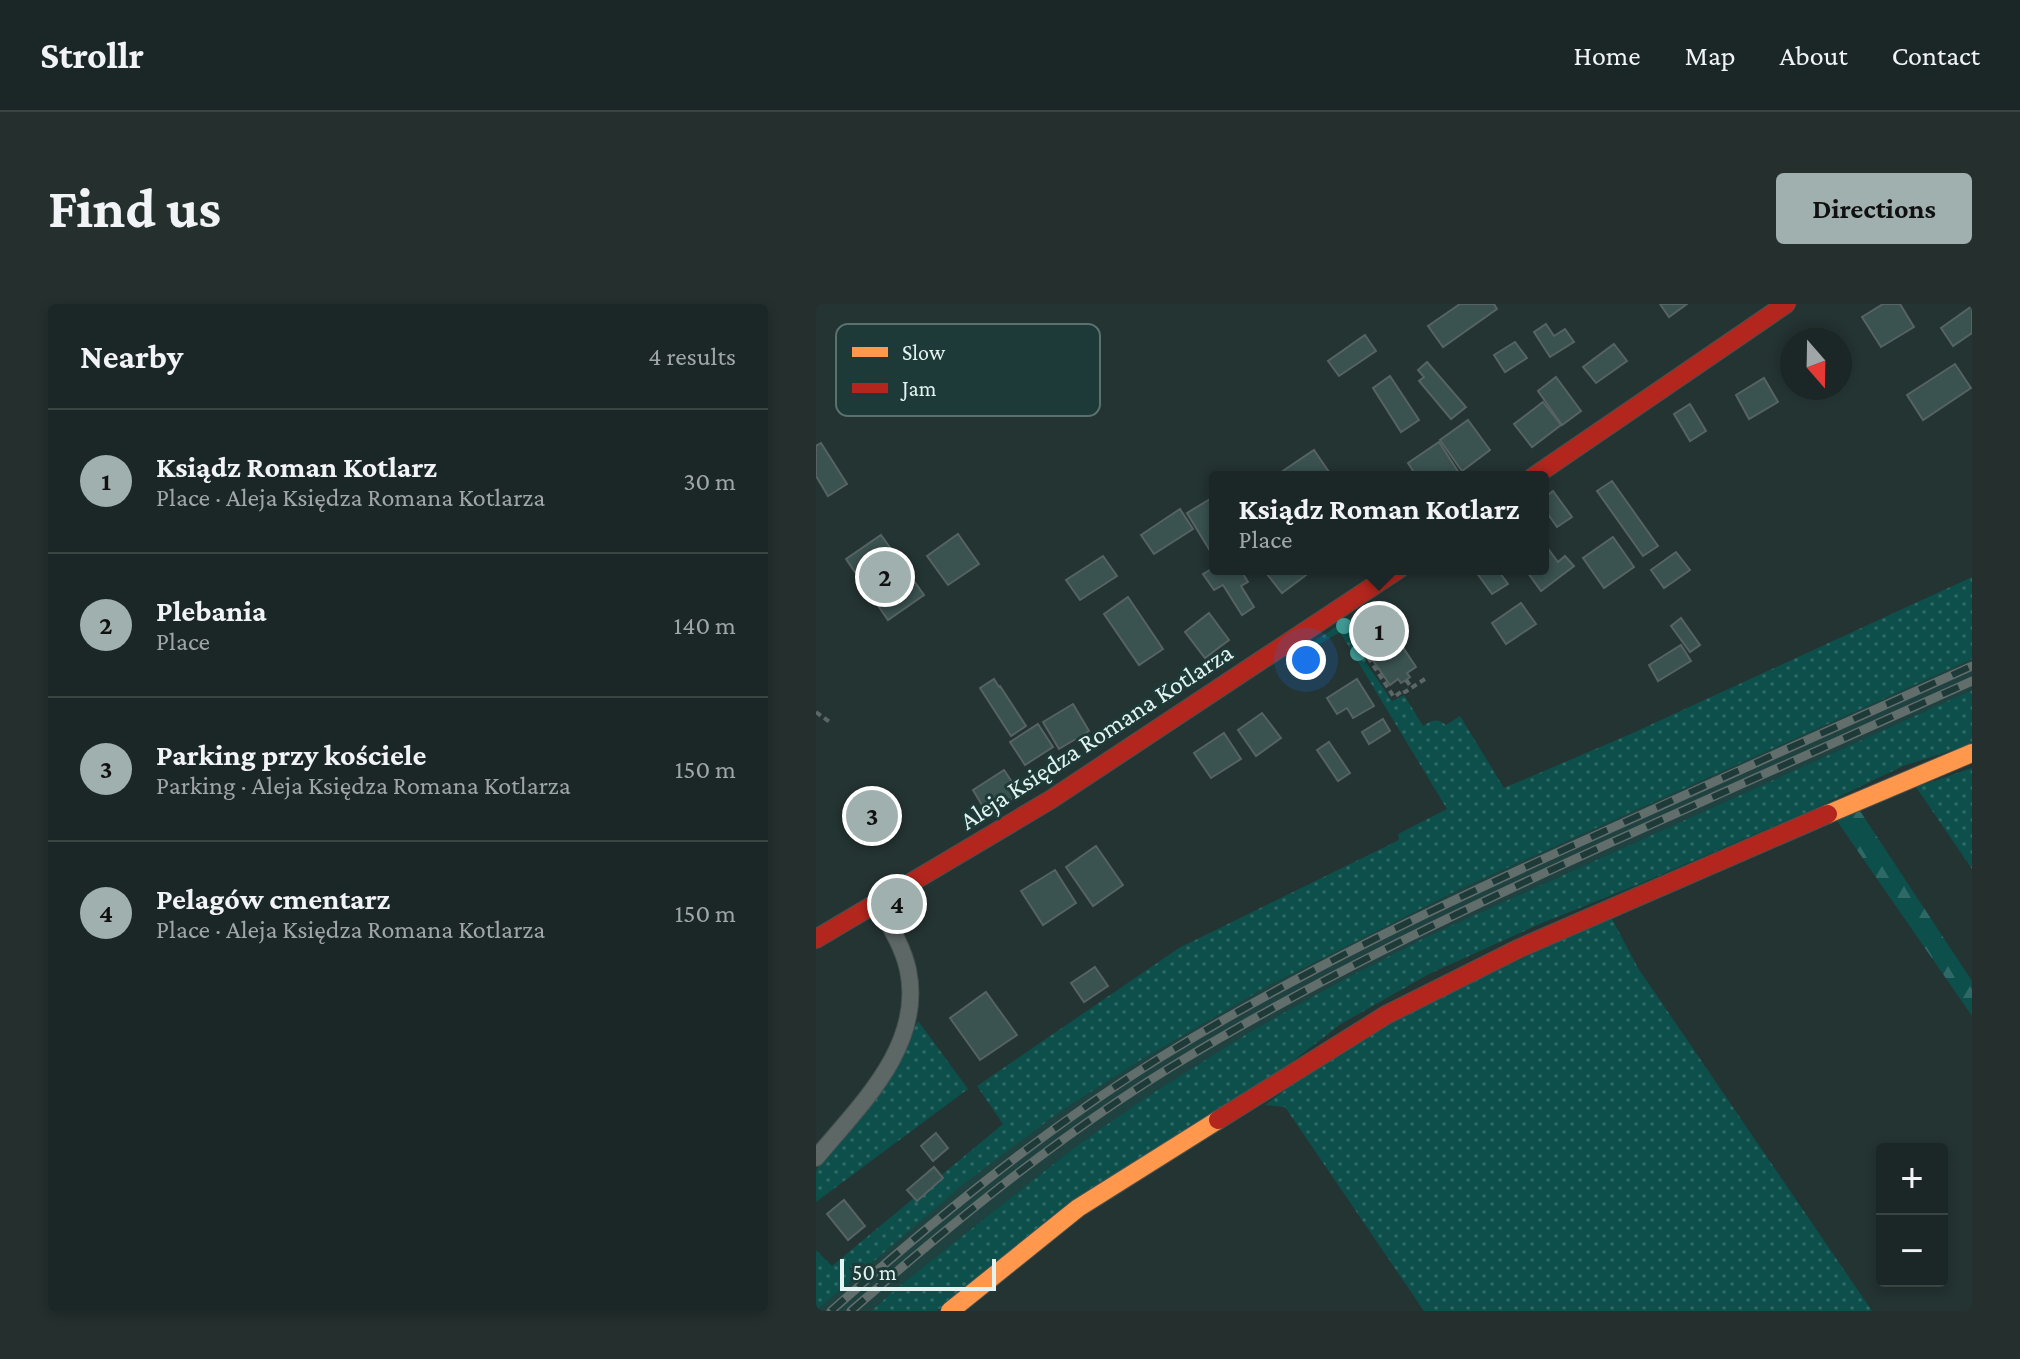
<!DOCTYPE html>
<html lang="en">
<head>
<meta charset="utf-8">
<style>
	body { margin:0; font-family:"Crimson Pro",serif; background:#242f2e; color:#f1f3f6 }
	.controls { position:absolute; right:24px; bottom:24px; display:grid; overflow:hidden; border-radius:8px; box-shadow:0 4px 12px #0003 }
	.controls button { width:72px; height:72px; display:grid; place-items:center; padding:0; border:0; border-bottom:2px solid #394443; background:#1b2726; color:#f1f3f6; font:40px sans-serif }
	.compass { position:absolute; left:964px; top:24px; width:72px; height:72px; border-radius:50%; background:#1b2726; box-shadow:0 4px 12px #0003; rotate:160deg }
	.scale { position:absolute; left:24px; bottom:20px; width:156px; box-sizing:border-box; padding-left:8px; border:4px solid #e2f3f1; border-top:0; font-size:22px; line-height:28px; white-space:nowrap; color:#e2f3f1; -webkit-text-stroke:6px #1e3a38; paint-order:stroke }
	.you { position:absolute; left:490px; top:356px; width:28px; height:28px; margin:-20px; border:6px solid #fff; border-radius:50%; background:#1a73e8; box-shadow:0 0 0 12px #1a73e833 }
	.badge { display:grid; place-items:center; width:52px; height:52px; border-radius:50%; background:#a0b0ae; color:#111; font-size:26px; font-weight:700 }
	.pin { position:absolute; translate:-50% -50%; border:4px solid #fff; box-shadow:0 2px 8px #0006 }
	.popup { position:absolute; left:393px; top:167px; width:340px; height:104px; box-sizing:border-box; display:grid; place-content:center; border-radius:8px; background:#1b2726; filter:drop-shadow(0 2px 6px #0005); font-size:26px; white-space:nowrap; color:#a0a5a7 }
	.popup b { font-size:30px; color:#f1f3f6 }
	.popup::after { content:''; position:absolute; left:50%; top:100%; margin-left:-16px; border:16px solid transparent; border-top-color:#1b2726 }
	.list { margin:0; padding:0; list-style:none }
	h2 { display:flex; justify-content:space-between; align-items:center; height:104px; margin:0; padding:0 32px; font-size:34px }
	h2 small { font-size:26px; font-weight:400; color:#a0a5a7 }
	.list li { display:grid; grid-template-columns:52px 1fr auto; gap:24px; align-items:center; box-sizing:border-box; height:144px; padding:0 32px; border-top:2px solid #394443 }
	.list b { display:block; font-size:30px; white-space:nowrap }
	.list p { margin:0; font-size:26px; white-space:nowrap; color:#a0a5a7 }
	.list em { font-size:26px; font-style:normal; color:#a0a5a7 }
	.map { position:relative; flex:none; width:1156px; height:1007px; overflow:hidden; border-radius:8px }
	header { display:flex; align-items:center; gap:48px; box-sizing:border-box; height:112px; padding:0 40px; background:#1b2726; border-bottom:2px solid #394443 }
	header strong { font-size:38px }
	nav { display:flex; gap:44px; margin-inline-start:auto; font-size:28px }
	.intro { display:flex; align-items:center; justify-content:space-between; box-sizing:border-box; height:192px; padding:0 48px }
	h1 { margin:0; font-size:56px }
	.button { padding:20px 36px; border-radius:8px; background:#a0b0ae; color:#111; font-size:28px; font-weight:700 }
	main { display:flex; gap:48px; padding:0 48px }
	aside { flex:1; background:#1b2726; border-radius:8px; box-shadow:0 4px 12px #0003 }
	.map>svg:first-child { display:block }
	.built { fill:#1f4240 }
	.grass { fill:url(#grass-dots) }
	.forest { fill:url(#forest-firs) }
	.building { fill:#3a5250; stroke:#566362; stroke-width:2 }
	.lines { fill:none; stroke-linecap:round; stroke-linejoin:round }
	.street-casing { stroke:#445250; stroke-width:18 }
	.slow-casing { stroke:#445250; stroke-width:20 }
	.jam-casing { stroke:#445250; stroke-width:20 }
	.path { stroke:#5c6666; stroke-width:4; stroke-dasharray:6 4; stroke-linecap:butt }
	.street { stroke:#5c6766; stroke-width:16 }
	.slow { stroke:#ff974d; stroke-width:18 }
	.jam { stroke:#b3261e; stroke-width:18 }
	.rail-casing { stroke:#616e6c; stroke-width:9 }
	.rail { stroke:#1e3a38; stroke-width:6; stroke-dasharray:18; stroke-linecap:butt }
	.tree { fill:#409a94 }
	.labels { text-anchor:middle; stroke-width:6; stroke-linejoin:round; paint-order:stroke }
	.street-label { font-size:26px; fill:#e2f3f1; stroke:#1e3a38 }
	.key { fill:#1e3a38; stroke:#597270; stroke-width:2 }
	.key-label { font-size:22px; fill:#e2f3f1 }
</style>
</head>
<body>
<header>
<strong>Strollr</strong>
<nav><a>Home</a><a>Map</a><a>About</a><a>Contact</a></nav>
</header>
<div class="intro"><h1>Find us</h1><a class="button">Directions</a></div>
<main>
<aside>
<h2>Nearby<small>4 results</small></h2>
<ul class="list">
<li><span class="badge">1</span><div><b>Ksiądz Roman Kotlarz</b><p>Place · Aleja Księdza Romana Kotlarza</p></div><em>30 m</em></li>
<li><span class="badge">2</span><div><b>Plebania</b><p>Place</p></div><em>140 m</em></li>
<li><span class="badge">3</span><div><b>Parking przy kościele</b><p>Parking · Aleja Księdza Romana Kotlarza</p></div><em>150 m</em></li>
<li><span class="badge">4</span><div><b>Pelagów cmentarz</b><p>Place · Aleja Księdza Romana Kotlarza</p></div><em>150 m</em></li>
</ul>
</aside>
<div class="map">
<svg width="1156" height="1007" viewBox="0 0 1156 1007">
	<defs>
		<pattern id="grass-dots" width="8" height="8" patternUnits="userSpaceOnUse" patternTransform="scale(2)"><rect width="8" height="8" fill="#0c4f4b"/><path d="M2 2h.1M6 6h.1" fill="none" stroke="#2f6965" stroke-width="1.8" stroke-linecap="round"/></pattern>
		<pattern id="forest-firs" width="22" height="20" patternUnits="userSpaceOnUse" patternTransform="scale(2)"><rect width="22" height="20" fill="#0c4f4b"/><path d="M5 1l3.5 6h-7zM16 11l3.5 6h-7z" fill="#2f6965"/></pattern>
	</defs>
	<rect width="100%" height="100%" fill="#243432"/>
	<polygon class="built" points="1156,355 1156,386 608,634 523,678 432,729 326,796 259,843 87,979 55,1007 0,1007 151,876 245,807 325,756 450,683 644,585"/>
	<g class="grass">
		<path d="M1156,273V355L644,585L450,683L325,756L245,807L151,877L0,1007V946L16,962L187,820L161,782L363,644L583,536L582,530L631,505L524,328L497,344L495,339L536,313L560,349L549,357L576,397L588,391L607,422C616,416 621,414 630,421L644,412L688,484L810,432Z"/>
		<polygon points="555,299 560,302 581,335 564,346 557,335 568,328 563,319 556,323 558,326 553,329 539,309"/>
		<polygon points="1156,386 1156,440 1087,462 998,505 821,581 726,619 613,670 525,720 456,773 238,911 121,1007 55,1007 87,979 259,843 326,796 432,729 523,678 608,634"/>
		<polygon points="1156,464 1156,565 1100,483"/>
		<polygon points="795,613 822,664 1056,1007 608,1007 469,803 449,801 475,782 565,721"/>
		<polygon points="102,717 152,785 0,898 0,866 76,770"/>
	</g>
	<polygon class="forest" points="1044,507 1156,677 1156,712 1021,517"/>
	<g class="building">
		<polygon points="644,0 678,0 681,5 627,43 612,22"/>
		<polygon points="844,0 871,0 853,13"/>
		<polygon points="1067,0 1084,0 1098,23 1065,43 1046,13"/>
		<polygon points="1156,2 1156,29 1137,42 1125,24"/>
		<polygon points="730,20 738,32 749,25 758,38 734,53 718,28"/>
		<polygon points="549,31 560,47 523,72 512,57"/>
		<polygon points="699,38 711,54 689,68 678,51"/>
		<polygon points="798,40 811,57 780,79 767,63"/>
		<polygon points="611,58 650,103 635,115 603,77 608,73 602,66"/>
		<polygon points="1139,60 1155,84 1107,116 1091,91"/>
		<polygon points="574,72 603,116 585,128 557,84"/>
		<polygon points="740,73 765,107 746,121 722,87"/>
		<polygon points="948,74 962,98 933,115 920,91"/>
		<polygon points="727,98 745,121 716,143 698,120"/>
		<polygon points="874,100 890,127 874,137 858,110"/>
		<polygon points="652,116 674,146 646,167 624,136"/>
		<polygon points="623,138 643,169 636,173 601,173 592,159"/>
		<polygon points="5,139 31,180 12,192 0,172 0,142"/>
		<polygon points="498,146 513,168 505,173 458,173"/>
		<polygon points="796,177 842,242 827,252 781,187"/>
		<polygon points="737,187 756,213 741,223 727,203 727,195"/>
		<polygon points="399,192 399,255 371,209"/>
		<polygon points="364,205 377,225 338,250 325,231"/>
		<polygon points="142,230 163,260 132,281 111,252"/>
		<polygon points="65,231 108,291 72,316 30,255"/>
		<polygon points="797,233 818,263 788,284 767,254"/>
		<polygon points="727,238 742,258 749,252 758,262 725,287 709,265 727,265"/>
		<polygon points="860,248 874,266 848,284 835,266"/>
		<polygon points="287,252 301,272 264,296 250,276"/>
		<polygon points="399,263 399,265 424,265 432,278 425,282 438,303 426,311 407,281 398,286 387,270"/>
		<polygon points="447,265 485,265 490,271 466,289"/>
		<polygon points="658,265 681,265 692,280 676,290"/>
		<polygon points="312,293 347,345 323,361 288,310"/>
		<polygon points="705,299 720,320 690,340 676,319"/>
		<polygon points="393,309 413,336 389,354 369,328"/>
		<polygon points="865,314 884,341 874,348 855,322"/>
		<polygon points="865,341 875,357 842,377 833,361"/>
		<polygon points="586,342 600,363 591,369 594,373 590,376 585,379 582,375 574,381 556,355 564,350 567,355"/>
		<polygon points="178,375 183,383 184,382 210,422 195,432 164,384"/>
		<polygon points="541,375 558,402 537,414 531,404 521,410 511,394"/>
		<polygon points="257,400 273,427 243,445 227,418"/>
		<polygon points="446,409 465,434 440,452 422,426"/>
		<polygon points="567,415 574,427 553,440 546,428"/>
		<polygon points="222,420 237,443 209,461 194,438"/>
		<polygon points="408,429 425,455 395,474 378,449"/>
		<polygon points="513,438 534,469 522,477 501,446"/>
		<polygon points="188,466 204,490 172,511 157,486"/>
		<polygon points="280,542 307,581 277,602 250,563"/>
		<polygon points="239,566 260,599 227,621 205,587"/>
		<polygon points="279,663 292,682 268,698 255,679"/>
		<polygon points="170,688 201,731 164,756 134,714"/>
		<polygon points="120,829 132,844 117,857 105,842"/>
		<polygon points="118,863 127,874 101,897 91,886"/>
		<polygon points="28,896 49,922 32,936 11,910"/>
	</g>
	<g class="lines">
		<g class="street-casing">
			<path id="street" d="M0,854C43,802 108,742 92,666C87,642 72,619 60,598"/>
		</g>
		<g class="slow-casing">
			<g id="slow">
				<polyline points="1012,510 1156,449"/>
				<polyline points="134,1007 262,904 402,816"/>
			</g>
		</g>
		<g class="jam-casing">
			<g id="jam">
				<polyline points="717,173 970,0"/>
				<polyline points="0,635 234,496 583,265"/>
				<polyline points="402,816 570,711 704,644 1012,510"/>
			</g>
		</g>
		<g class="path">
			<polyline points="543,318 563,348 566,348 587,334"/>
			<polyline points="553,333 561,328"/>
			<polyline points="563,348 553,355 578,393 588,386 589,388 612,373"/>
			<polyline points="590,376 596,384"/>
			<polyline points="0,408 15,419"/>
			<polyline points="96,623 103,601"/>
		</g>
		<use href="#street" class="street"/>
		<use href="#slow" class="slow"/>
		<use href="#jam" class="jam"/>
		<g class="rail-casing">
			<g id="rail">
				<path d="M15,1007C119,915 227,826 345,753C481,669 624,601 769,536C898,477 1027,420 1156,362"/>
				<path d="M35,1007C136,919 241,833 355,763C496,677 644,607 794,539C915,485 1035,431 1156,377"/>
			</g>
		</g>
		<use href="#rail" class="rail"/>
	</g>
	<g class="tree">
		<circle cx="562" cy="312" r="8"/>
		<circle cx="528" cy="322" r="8"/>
		<circle cx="542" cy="349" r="8"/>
		<circle cx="89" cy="599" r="8"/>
		<circle cx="85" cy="619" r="8"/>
	</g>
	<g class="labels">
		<g class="street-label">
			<text transform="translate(280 432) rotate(-33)" y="9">Aleja Księdza Romana Kotlarza</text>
		</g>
	</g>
	<rect x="20" y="20" width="264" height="92" rx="12" class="key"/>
	<rect x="36" y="43" width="36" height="10" fill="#ff974d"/>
	<rect x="36" y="79" width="36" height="10" fill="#b3261e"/>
	<g class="key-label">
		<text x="86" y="56">Slow</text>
		<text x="86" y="92">Jam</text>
	</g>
</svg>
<div class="controls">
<button>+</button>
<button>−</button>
</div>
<svg class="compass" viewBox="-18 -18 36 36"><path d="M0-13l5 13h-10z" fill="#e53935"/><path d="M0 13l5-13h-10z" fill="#a0a5a7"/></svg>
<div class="scale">50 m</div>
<div class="you"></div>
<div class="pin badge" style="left:563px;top:327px">1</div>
<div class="popup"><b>Ksiądz Roman Kotlarz</b>Place</div>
<div class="pin badge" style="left:69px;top:273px">2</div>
<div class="pin badge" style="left:56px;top:512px">3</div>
<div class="pin badge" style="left:81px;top:600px">4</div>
</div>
</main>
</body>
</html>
